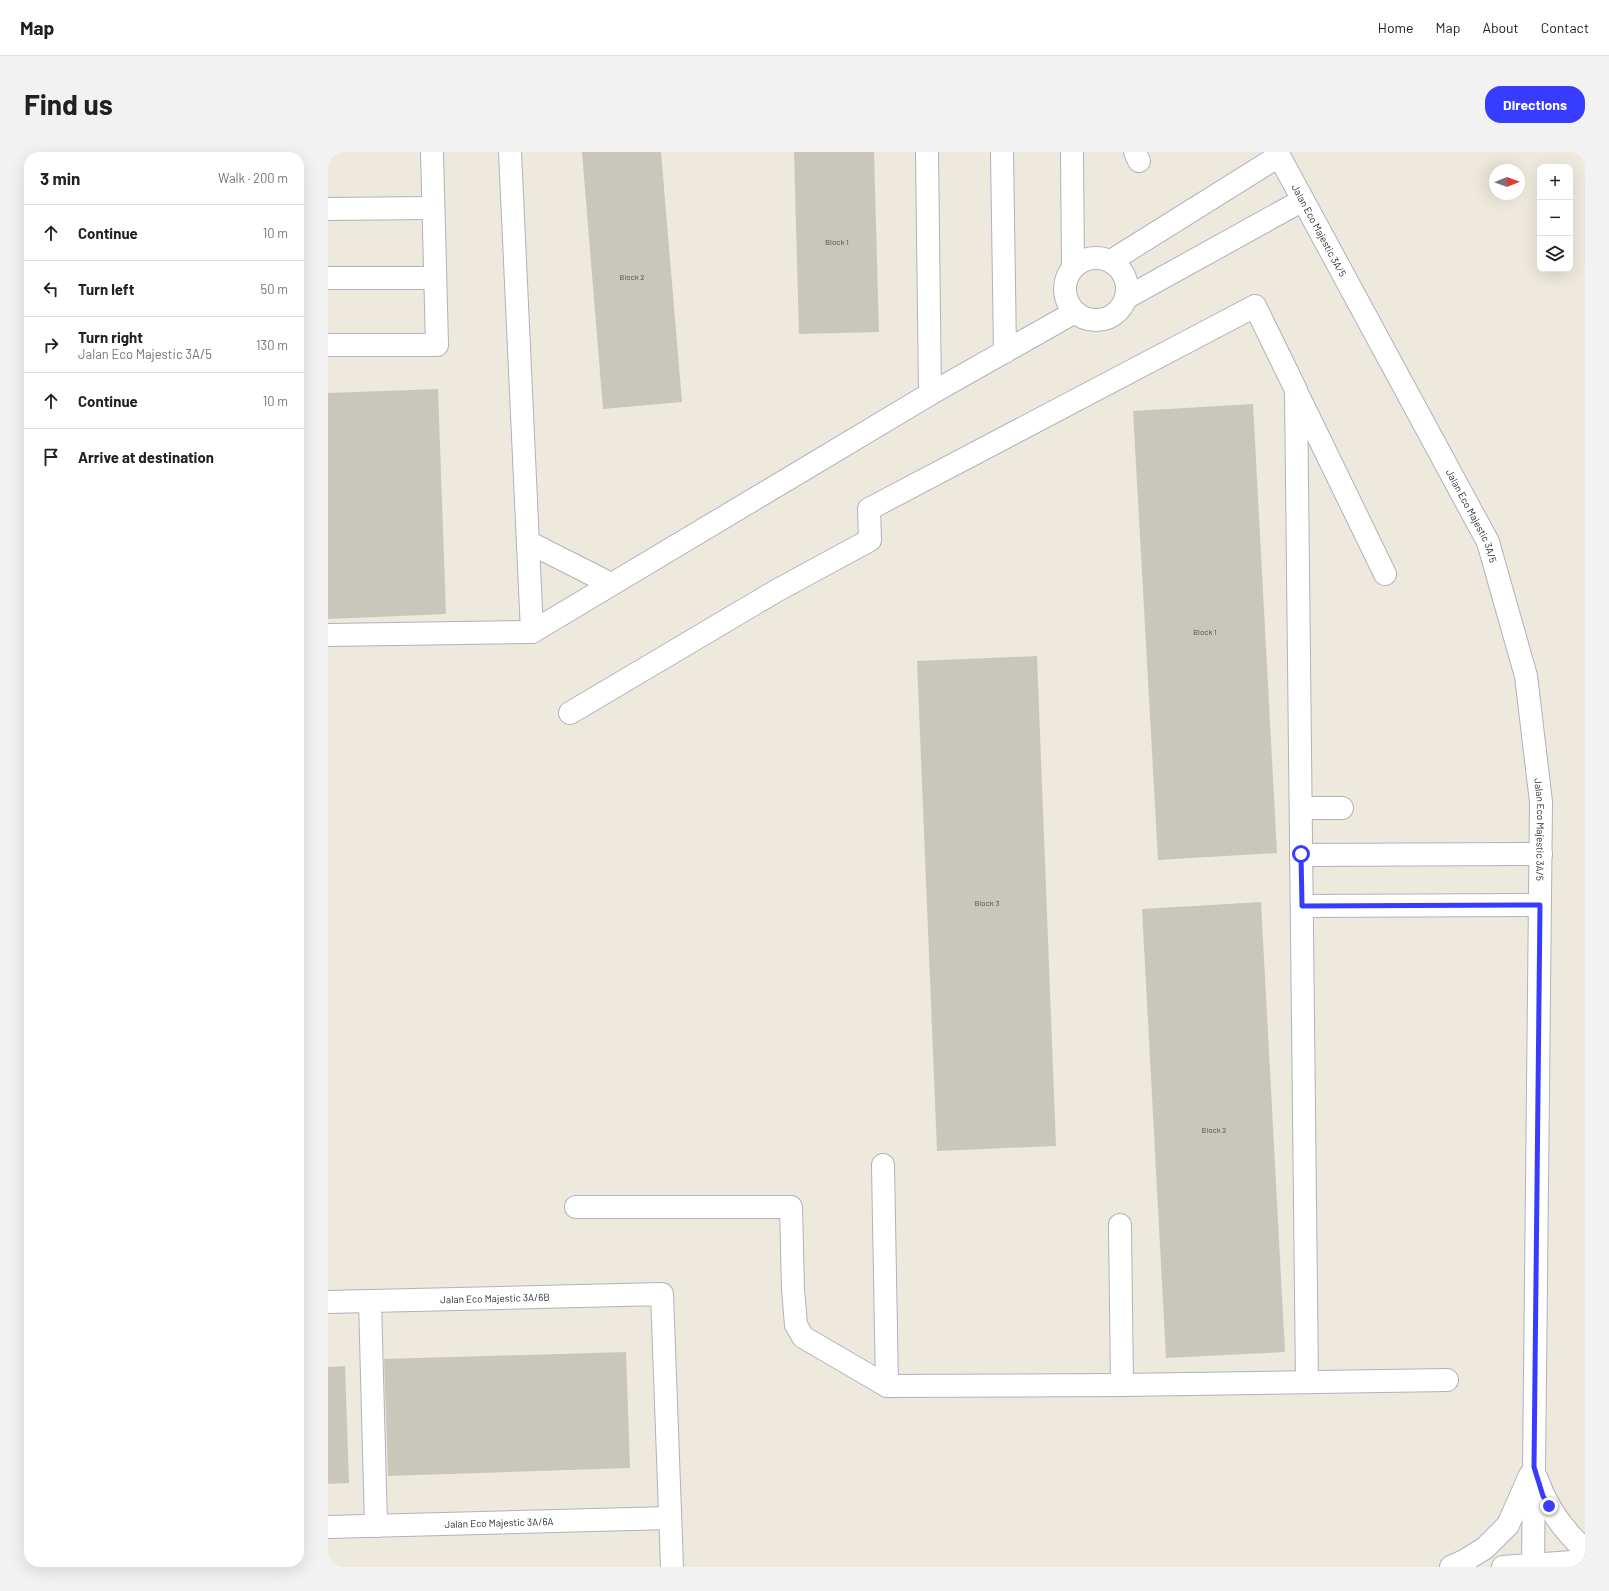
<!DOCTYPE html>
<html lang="en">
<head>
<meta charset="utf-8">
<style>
	body { margin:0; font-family:Barlow,sans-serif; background:#f2f2f2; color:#202124 }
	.controls { position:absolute; right:12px; top:12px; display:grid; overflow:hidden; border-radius:8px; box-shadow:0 4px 16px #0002 }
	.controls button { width:36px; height:36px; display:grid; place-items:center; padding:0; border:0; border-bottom:1px solid #e0e0e0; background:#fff; color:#202124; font:20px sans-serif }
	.compass { position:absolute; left:1161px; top:12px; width:36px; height:36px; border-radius:50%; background:#fff; box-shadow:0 4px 16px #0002; rotate:89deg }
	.stop { position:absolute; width:12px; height:12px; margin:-9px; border:3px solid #383cff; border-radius:50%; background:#fff }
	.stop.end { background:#383cff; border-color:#fff; box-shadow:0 1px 4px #0008 }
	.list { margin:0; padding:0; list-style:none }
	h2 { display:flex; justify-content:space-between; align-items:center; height:52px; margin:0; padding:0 16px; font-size:17px }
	h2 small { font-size:13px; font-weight:400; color:#757577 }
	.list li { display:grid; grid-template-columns:26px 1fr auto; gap:12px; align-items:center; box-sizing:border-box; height:56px; padding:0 16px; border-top:1px solid #e0e0e0 }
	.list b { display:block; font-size:15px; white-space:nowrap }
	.list p { margin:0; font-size:13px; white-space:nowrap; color:#757577 }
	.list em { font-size:13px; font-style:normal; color:#757577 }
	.icon { flex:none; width:22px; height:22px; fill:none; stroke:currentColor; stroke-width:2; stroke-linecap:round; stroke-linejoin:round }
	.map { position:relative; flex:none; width:1257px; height:1415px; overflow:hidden; border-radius:16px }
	header { display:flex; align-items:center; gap:24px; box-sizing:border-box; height:56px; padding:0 20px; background:#fff; border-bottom:1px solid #e0e0e0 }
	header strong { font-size:19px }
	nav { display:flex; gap:22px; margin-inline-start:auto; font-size:14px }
	.intro { display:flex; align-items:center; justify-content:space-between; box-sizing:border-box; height:96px; padding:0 24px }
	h1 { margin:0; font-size:28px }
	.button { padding:10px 18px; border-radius:16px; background:#383cff; color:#fff; font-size:14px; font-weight:700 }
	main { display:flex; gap:24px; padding:0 24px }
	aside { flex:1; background:#fff; border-radius:16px; box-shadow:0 4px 16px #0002 }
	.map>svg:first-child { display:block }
	.building { fill:#c9c7bb }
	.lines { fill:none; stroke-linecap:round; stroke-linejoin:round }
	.minor-casing { stroke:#b1b1bf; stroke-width:24 }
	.minor { stroke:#fff; stroke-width:22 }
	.route { stroke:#383cff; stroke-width:5 }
	.labels { text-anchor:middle; stroke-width:3.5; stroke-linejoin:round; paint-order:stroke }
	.number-label { font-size:8px; fill:#52524f }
	.street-label { font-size:10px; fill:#2b2b2b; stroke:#fff }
</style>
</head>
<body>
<header>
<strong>Map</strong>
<nav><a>Home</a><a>Map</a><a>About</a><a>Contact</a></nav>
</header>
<div class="intro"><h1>Find us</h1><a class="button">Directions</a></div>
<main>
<aside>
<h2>3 min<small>Walk · 200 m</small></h2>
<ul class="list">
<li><svg class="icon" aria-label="ahead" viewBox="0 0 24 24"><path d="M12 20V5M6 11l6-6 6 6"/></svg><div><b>Continue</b></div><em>10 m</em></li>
<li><svg class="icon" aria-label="left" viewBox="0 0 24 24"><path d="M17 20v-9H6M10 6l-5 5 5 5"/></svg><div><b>Turn left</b></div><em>50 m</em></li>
<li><svg class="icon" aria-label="right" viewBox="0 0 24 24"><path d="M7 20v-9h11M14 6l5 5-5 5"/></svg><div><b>Turn right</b><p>Jalan Eco Majestic 3A/5</p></div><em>130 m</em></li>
<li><svg class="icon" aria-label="ahead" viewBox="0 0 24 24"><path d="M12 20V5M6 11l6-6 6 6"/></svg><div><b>Continue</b></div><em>10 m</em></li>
<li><svg class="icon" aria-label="arrive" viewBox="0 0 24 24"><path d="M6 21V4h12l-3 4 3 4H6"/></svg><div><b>Arrive at destination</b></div></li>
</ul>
</aside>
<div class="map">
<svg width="1257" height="1415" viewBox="0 0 1257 1415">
	<rect width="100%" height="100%" fill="#ede9dd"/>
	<g class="building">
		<polygon points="254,0 333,0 354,250 275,257"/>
		<polygon points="466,0 546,0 551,180 471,182"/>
		<polygon points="110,237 118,462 0,467 0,241"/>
		<polygon points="925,252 949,701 830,708 805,259"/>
		<polygon points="709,504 728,994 609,999 589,509"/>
		<polygon points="933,750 957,1200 838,1206 814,757"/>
		<polygon points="298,1200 302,1316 60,1324 56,1207"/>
		<polygon points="17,1214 21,1331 0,1332 0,1215"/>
	</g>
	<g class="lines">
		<g class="minor-casing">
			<g id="minor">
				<polyline points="182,0 204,480 602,242 747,160"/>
				<polyline points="599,0 602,242"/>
				<polyline points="674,0 677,200"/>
				<polyline points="744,0 745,116"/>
				<polyline points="807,0 811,9"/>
				<path id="s1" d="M949,0L1160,390L1198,524L1213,650L1205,1415"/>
				<polyline points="0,57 105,56"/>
				<circle cx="768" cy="137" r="31"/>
				<polyline points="783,109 951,4"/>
				<polyline points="0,126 107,126"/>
				<polyline points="798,146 975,48"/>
				<polyline points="0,193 109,193 104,0"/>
				<polyline points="971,245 1057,422"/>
				<polyline points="200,390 283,432"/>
				<polyline points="0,483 204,480"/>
				<polyline points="242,561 448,439 542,388 541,357 927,154 968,238 979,1230"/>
				<polyline points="973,656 1014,656"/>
				<polyline points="973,703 1213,702"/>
				<polyline points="974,754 1212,753"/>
				<polyline points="555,1013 559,1234 794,1233 1119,1228"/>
				<polyline points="248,1055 463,1055 465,1137 468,1173 475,1185 559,1234"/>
				<polyline points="792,1073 794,1233"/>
				<polyline points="42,1149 48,1374"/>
				<path id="s2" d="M0,1150L334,1142L344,1415"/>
				<path d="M1209,1327C1219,1356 1235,1378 1257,1398"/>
				<path id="s3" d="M0,1375L342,1366"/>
				<polyline points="1123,1415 1136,1409 1157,1396 1180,1373 1202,1323"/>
				<polyline points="1175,1415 1257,1409"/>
			</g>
		</g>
		<use href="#minor" class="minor"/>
	</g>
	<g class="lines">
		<polyline class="route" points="973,702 974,754 1212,753 1206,1315 1215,1344 1221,1354"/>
	</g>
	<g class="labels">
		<g class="number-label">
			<text x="509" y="93">Block 1</text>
			<text x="304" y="128">Block 2</text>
			<text x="877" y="483">Block 1</text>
			<text x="659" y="754">Block 3</text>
			<text x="886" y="981">Block 2</text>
		</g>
		<g class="street-label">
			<text dy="4" stroke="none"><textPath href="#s1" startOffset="89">Jalan Eco Majestic 3A/5</textPath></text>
			<text dy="4" stroke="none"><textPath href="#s1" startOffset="413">Jalan Eco Majestic 3A/5</textPath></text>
			<text dy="4" stroke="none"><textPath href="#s1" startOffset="737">Jalan Eco Majestic 3A/5</textPath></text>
			<text dy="4" stroke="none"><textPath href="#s2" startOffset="167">Jalan Eco Majestic 3A/6B</textPath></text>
			<text dy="4" stroke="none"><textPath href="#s3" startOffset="171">Jalan Eco Majestic 3A/6A</textPath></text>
		</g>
	</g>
</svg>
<div class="controls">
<button>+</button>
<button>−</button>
<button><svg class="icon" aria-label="layers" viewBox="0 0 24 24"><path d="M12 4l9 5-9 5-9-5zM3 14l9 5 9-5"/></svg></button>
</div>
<svg class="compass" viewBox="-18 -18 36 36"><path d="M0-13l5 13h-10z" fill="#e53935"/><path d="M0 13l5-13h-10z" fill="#757577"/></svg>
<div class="stop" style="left:973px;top:702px"></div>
<div class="stop end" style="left:1221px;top:1354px"></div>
</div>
</main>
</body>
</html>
